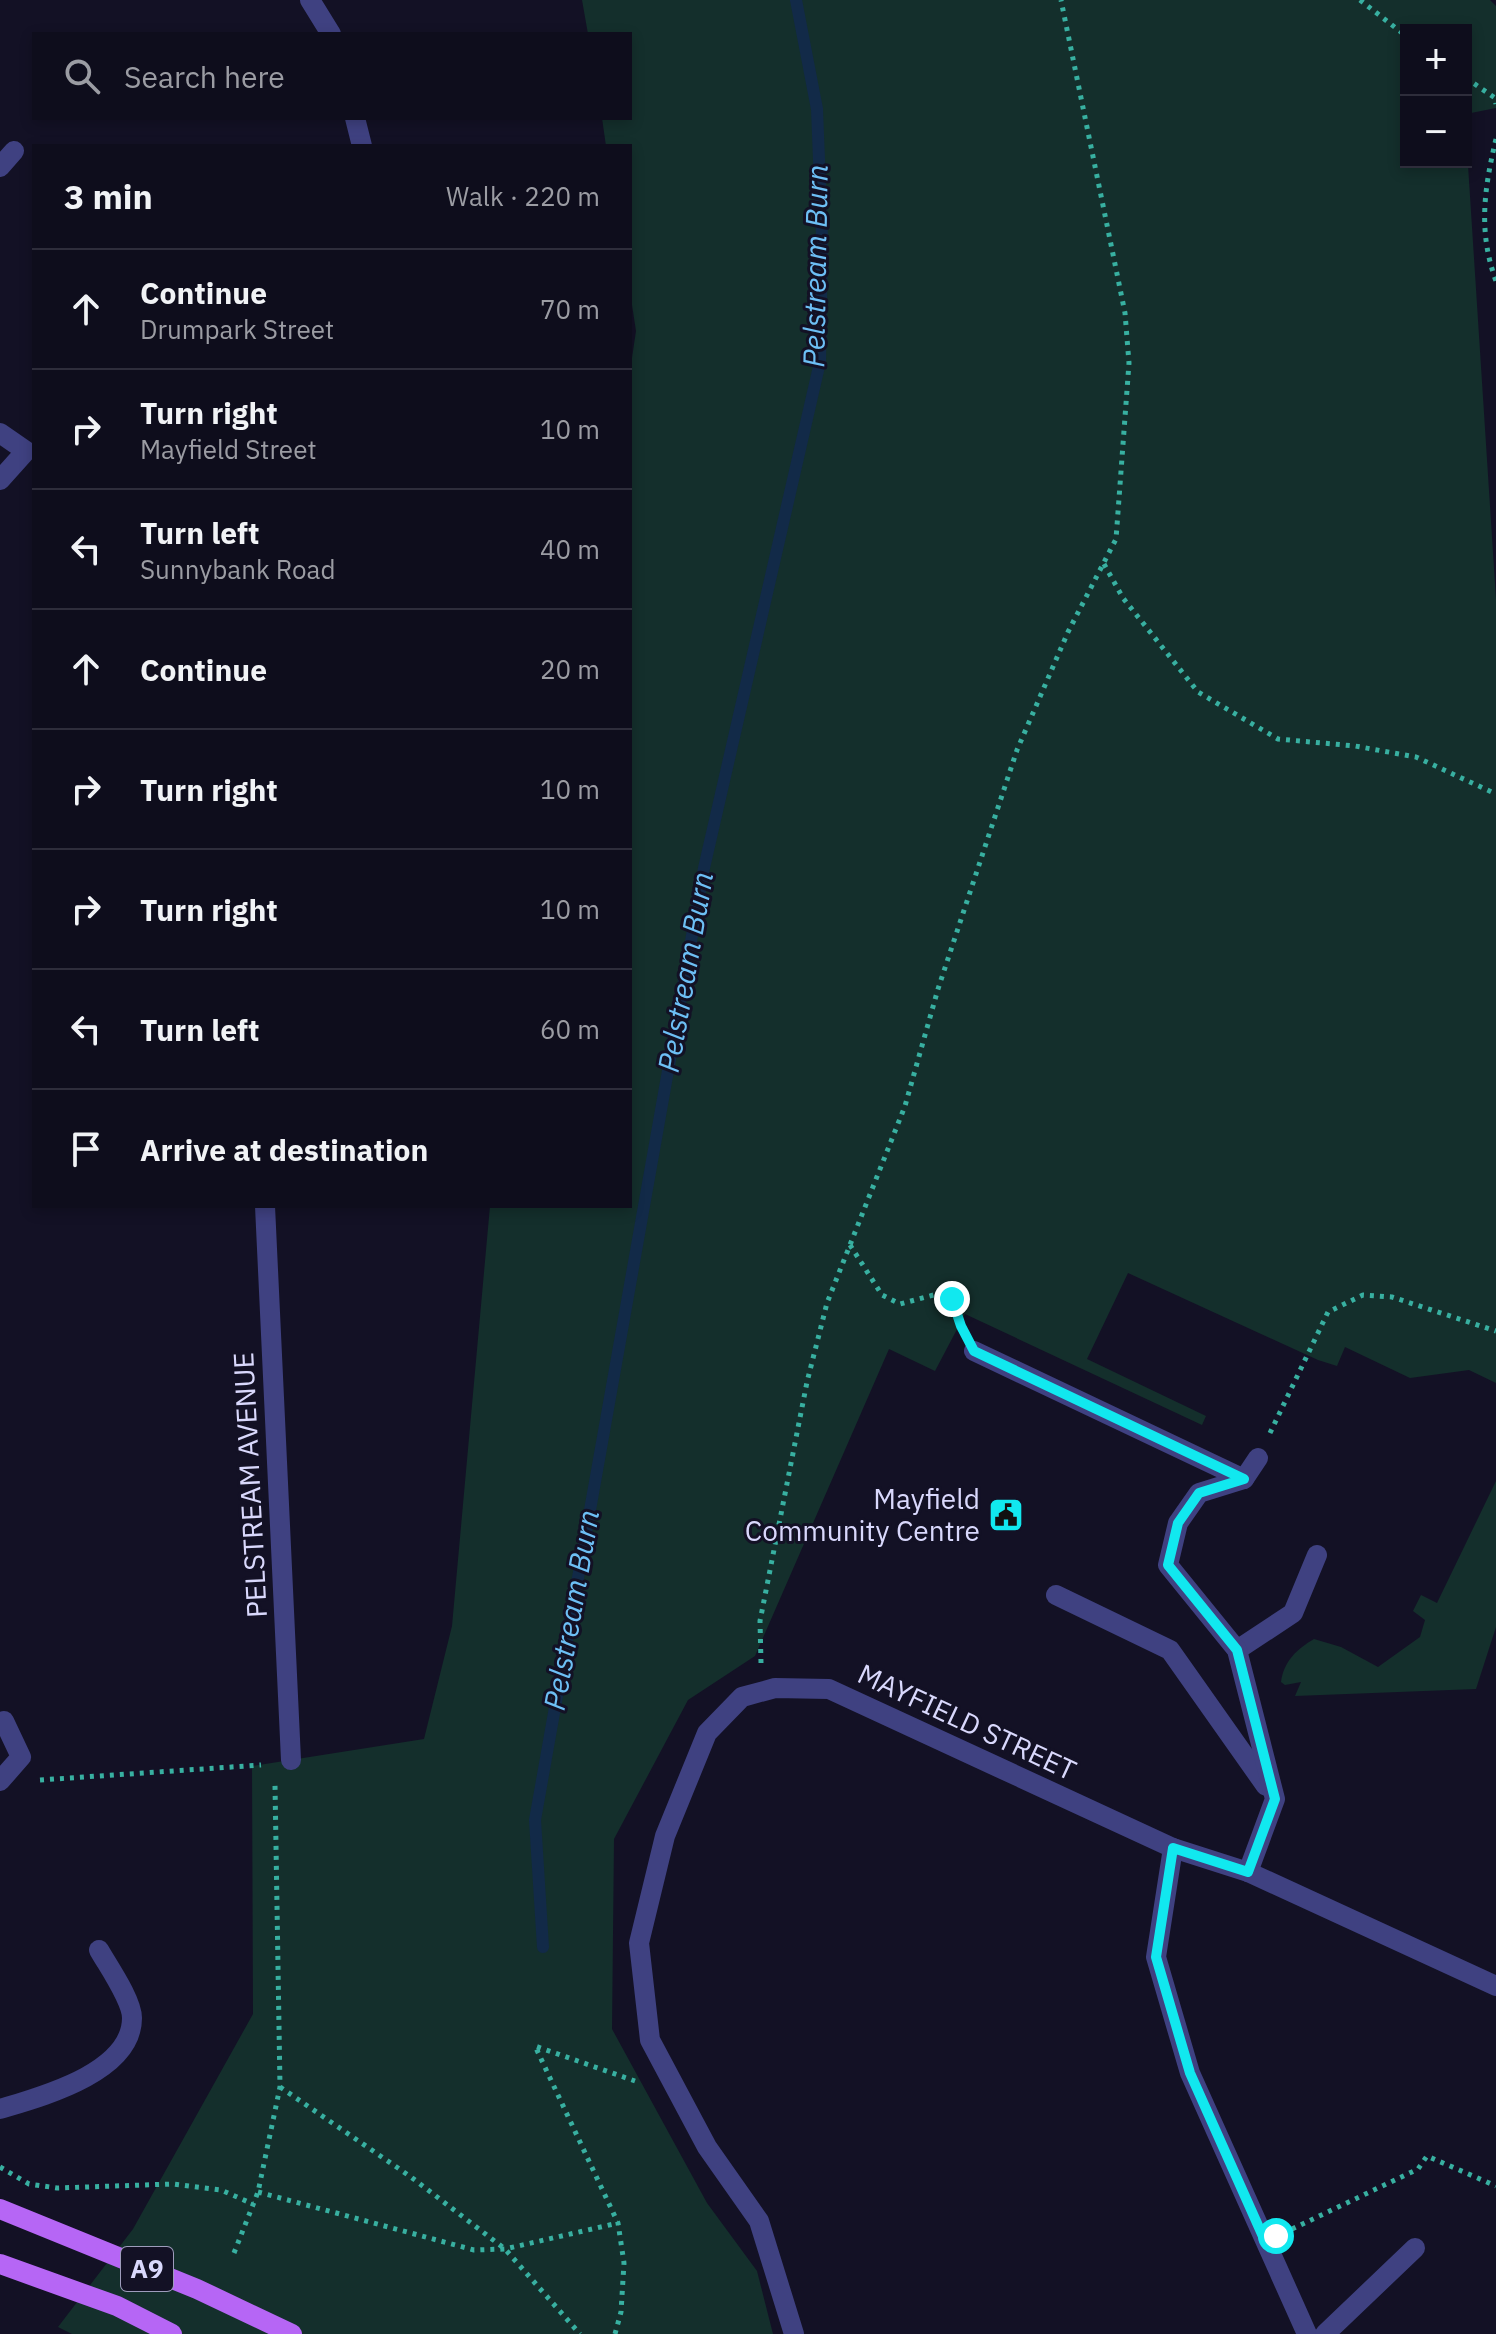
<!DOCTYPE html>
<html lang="en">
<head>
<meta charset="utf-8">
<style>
	body { margin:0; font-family:"IBM Plex Sans",sans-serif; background:#171625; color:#f1f3f6 }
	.controls { position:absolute; right:24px; top:24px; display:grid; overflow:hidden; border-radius:0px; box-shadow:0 4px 12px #0003 }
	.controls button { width:72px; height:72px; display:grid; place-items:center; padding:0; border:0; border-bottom:2px solid #2e2d3b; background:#0e0d1c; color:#f1f3f6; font:40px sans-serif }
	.stop { position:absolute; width:24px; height:24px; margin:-18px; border:6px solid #11e8ef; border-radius:50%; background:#fff }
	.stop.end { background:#11e8ef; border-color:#fff; box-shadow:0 2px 8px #0008 }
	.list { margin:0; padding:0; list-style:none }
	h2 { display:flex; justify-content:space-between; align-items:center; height:104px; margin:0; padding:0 32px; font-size:34px }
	h2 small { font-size:26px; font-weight:400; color:#9b9ca3 }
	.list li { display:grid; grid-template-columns:52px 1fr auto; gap:24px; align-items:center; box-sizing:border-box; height:120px; padding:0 32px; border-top:2px solid #2e2d3b }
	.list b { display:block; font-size:30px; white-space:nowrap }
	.list p { margin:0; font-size:26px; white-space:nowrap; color:#9b9ca3 }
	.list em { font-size:26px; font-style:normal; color:#9b9ca3 }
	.icon { flex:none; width:44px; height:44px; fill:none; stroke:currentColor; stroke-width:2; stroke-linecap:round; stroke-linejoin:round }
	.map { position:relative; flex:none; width:1496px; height:2334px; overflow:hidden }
	.search { position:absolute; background:#0e0d1c; box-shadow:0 4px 12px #0003; left:32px; top:32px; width:600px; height:88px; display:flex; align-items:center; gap:20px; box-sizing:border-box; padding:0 28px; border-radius:0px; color:#9b9ca3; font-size:30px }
	.panel { position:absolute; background:#0e0d1c; box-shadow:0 4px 12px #0003; left:32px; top:144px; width:600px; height:1064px; border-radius:0px }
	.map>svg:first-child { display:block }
	.green { fill:#142f2c }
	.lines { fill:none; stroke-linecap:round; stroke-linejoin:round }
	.stream { stroke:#122a48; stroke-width:12 }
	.path { stroke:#38b0a1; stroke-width:5; stroke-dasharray:4 6; stroke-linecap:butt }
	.minor { stroke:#3f4181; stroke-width:20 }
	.major { stroke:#b666f5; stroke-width:20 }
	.route { stroke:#11e8ef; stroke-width:10 }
	.labels { text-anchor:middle; stroke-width:6; stroke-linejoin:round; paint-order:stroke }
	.shield { fill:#131125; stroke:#9e9cbc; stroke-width:2 }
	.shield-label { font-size:26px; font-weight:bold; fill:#d9d8fc }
	.street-label { font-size:28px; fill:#d9d8fc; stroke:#131125 }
	.poi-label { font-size:28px; fill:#d9d8fc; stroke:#131125; text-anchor:end }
	.water-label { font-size:30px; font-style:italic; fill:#6dbff5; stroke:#131125 }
</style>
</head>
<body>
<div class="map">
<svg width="1496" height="2334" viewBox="0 0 1496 2334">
	<rect width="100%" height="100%" fill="#131125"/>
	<g class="green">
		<polygon points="582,0 1490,0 1496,6 1496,108 1466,114 1466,30 1406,30 1406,162 1466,162 1466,134 1496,599 1496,1383 1469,1370 1410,1378 1345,1347 1337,1366 1318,1360 1128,1273 1087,1359 1206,1416 1202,1425 965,1314 935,1371 889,1349 755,1656 688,1700 614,1839 612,2029 707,2203 757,2271 773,2334 72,2334 58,2327 133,2229 253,2014 252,1766 424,1739 452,1626 490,1206 630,1206 630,371 636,331 630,292 630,146 606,146 602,118 630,118 630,34 588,34"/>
		<path d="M1496,1481V1627L1476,1689L1295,1696L1301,1682L1285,1685L1281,1682C1284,1661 1297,1649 1314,1639L1341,1647L1378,1667L1420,1637L1425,1620L1413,1611L1421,1595L1437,1603Z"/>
	</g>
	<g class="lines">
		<polyline class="stream" points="543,1947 535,1820 704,868 820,362 822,236 817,109 796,0"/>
		<g class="path">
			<polyline points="1360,0 1406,36"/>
			<polyline points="1466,78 1495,98 1496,104"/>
			<path d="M1496,139C1484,189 1478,232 1496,281"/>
			<polyline points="1104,564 1123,598 1198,692 1278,739 1355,746 1416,757 1496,794"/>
			<polyline points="850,1245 882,1295 900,1304 937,1294 952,1299 961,1325"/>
			<polyline points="1270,1433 1328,1312 1363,1295 1392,1297 1496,1331"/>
			<polyline points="761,1663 760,1621 807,1382 827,1303 905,1106 938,989 1017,750 1068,632 1116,539 1129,363 1125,313 1061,0"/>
			<polyline points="40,1780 261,1765"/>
			<polyline points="280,2087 411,2177 505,2249 580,2334"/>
			<polyline points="0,2167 29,2184 57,2188 173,2184 221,2190 253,2204"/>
			<polyline points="258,2192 474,2250 505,2249 618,2223"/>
			<polyline points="1292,2229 1418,2169 1427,2156 1496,2186"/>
			<polyline points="234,2253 258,2192 280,2087 275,1785"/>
			<polyline points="615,2334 621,2312 624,2263 618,2223 535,2046 635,2081"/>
		</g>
		<g class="minor">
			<polyline points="310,0 331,34"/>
			<polyline points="355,118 362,146"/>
			<polyline points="0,167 14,151"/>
			<polyline points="0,433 26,451 0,480"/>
			<polyline points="265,1206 291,1760"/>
			<polyline points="974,1351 1244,1479"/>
			<polyline points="1056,1595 1170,1650 1266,1786"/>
			<polyline points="1237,1650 1293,1613 1317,1555"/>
			<polyline points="0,1781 21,1757 4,1721"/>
			<polyline points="1173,1848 1156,1957 1190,2073 1307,2334"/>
			<polyline points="1248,1872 1275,1799 1237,1650 1168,1565 1178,1523 1199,1493 1244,1479 1258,1458"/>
			<path d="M0,2109C40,2097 132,2073 132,2018C132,2000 108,1966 99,1950"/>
			<polyline points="794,2334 759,2221 707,2147 650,2040 639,1943 665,1836 707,1733 742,1697 775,1688 829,1689 1173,1848 1248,1872 1496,1986"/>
			<polyline points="1325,2334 1415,2248"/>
		</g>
		<g class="major">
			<polyline points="0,2209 197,2289 292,2334"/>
			<polyline points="0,2264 117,2306 172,2334"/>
		</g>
	</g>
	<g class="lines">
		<polyline class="route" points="952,1299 961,1326 974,1351 1244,1479 1199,1493 1178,1523 1168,1565 1237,1650 1275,1799 1248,1872 1173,1848 1156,1957 1190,2073 1265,2241 1276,2236"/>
	</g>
	<defs>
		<g id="civic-square" transform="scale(1.8)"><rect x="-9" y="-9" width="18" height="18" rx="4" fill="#11e8ef" stroke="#131125"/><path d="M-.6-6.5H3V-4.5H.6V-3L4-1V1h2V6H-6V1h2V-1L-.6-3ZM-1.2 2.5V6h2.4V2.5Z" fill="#111"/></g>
	</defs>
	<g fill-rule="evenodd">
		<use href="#civic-square" x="1006" y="1515"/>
	</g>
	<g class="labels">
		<rect class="shield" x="121" y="2247" width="52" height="44" rx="6"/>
		<g class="shield-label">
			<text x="147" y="2278">A9</text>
		</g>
		<g class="street-label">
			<text transform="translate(250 1485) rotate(-93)" y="10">PELSTREAM AVENUE</text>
			<text transform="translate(967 1722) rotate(25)" y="10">MAYFIELD STREET</text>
		</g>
		<g class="poi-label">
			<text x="980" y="1509">Mayfield<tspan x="980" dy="32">Community Centre</tspan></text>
		</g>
		<g class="water-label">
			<text transform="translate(816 266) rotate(-89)" y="10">Pelstream Burn</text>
			<text transform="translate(686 972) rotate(-80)" y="10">Pelstream Burn</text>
			<text transform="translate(572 1610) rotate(-80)" y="10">Pelstream Burn</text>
		</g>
	</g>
</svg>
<div class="controls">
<button>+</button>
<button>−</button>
</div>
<div class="stop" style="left:1276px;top:2236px"></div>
<div class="stop end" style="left:952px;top:1299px"></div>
<div class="search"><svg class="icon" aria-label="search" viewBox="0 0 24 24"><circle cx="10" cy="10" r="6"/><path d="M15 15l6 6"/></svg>Search here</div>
<section class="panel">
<h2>3 min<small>Walk · 220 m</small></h2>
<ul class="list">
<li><svg class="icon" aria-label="ahead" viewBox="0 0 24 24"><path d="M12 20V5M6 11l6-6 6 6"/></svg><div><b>Continue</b><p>Drumpark Street</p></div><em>70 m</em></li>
<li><svg class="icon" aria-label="right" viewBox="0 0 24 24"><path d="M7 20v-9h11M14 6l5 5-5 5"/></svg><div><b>Turn right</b><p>Mayfield Street</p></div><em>10 m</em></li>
<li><svg class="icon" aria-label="left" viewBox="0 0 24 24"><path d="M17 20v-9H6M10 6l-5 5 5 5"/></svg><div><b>Turn left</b><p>Sunnybank Road</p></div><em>40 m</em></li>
<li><svg class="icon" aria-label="ahead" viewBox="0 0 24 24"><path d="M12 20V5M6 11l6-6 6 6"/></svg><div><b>Continue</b></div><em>20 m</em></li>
<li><svg class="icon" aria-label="right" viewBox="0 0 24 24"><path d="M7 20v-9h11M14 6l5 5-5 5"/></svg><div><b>Turn right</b></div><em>10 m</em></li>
<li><svg class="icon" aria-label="right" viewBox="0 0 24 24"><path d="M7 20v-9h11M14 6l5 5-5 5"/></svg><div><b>Turn right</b></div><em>10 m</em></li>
<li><svg class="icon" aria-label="left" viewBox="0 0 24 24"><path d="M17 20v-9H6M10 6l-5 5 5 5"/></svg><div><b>Turn left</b></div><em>60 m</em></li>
<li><svg class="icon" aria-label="arrive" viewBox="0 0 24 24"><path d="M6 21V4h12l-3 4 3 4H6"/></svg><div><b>Arrive at destination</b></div></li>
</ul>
</section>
</div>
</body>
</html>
